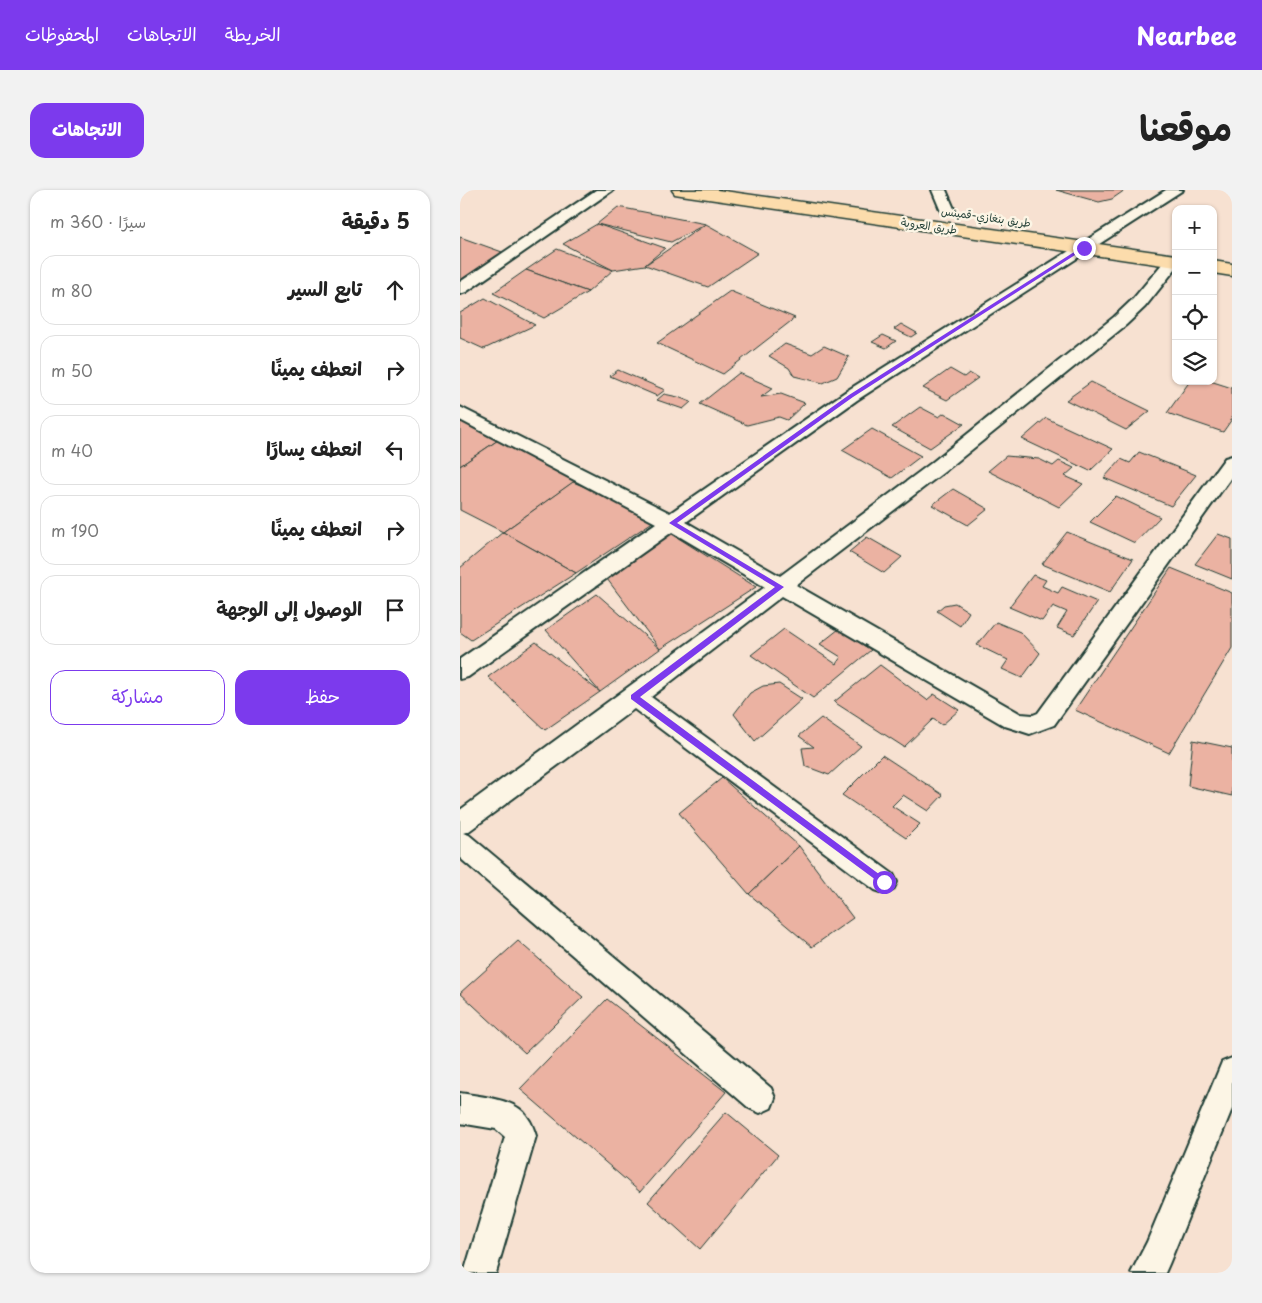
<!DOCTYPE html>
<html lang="ar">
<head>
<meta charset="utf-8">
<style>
	body { margin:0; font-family:"Playpen Sans","Playpen Sans Arabic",sans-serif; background:#f2f2f2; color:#222; direction:rtl }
	.controls { position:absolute; right:15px; top:15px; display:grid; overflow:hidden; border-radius:10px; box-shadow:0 1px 4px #0004 }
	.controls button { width:45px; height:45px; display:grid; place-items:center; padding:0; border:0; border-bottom:1px solid #e0e0e0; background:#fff; color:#222; font:25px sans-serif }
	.stop { position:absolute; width:15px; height:15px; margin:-11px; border:4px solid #7c3aed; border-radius:50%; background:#fff }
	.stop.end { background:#7c3aed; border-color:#fff; box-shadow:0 1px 5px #0008 }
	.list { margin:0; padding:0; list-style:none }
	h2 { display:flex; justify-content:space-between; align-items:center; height:65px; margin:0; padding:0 20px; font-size:21px }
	h2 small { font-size:16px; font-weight:400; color:#767676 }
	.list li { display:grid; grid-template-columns:32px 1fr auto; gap:15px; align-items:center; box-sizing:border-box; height:70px; margin:0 10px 10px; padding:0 10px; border:1px solid #e0e0e0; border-radius:15px }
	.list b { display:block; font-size:19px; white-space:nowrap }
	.list em { font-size:16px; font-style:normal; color:#767676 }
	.actions { display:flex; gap:10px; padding:15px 20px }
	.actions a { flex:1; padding:11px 0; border:1px solid #7c3aed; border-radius:15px; text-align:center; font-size:18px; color:#7c3aed }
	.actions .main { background:#7c3aed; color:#fff }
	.icon { flex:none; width:28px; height:28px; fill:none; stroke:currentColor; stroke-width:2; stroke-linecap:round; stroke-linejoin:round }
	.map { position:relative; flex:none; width:772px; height:1083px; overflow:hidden; direction:ltr; border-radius:15px }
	header { display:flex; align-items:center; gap:30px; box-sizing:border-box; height:70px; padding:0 25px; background:#7c3aed; color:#fff }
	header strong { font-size:24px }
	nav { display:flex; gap:28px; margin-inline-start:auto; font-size:18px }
	.intro { display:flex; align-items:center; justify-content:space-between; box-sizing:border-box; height:120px; padding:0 30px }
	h1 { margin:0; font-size:35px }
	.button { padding:12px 22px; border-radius:15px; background:#7c3aed; color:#fff; font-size:18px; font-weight:700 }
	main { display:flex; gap:30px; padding:0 30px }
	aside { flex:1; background:#fff; border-radius:15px; box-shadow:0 1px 4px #0004 }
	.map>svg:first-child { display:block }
	.building { fill:#ebb2a2; stroke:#1f3d34 }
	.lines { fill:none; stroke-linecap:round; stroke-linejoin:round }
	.minor-casing { stroke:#1f3d34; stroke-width:4 }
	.primary-casing { stroke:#1f3d34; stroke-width:3 }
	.minor { fill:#fcf5e5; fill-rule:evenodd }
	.primary { fill:#fcdcac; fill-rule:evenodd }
	.route { fill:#7c3aed }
	.labels { text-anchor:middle; stroke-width:5; stroke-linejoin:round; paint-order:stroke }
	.far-street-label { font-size:11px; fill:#1f3d34; stroke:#fcf5e5 }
</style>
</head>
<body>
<header>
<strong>Nearbee</strong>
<nav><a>الخريطة</a><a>الاتجاهات</a><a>المحفوظات</a></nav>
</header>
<div class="intro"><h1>موقعنا</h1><a class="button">الاتجاهات</a></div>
<main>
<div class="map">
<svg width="772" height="1083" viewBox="0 0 772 1083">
	<rect width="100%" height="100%" fill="#f7e1d1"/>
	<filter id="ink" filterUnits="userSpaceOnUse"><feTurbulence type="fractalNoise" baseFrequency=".02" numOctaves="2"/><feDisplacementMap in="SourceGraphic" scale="10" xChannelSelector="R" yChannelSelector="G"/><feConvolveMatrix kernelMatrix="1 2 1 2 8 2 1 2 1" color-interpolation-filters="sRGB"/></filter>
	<g filter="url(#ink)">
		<g class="building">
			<polygon points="596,0 665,0 652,9 639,12"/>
			<polygon points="158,17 246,34 211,52 137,34"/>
			<polygon points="137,34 205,58 185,75 153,80 103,54"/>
			<polygon points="246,34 298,63 248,97 185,75"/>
			<polygon points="0,47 45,63 0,91"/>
			<polygon points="97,59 153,80 128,102 66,80"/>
			<polygon points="66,80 128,102 84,128 33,103"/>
			<polygon points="270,101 335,128 263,184 197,153"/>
			<polygon points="25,108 75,135 24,159 0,148 0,123"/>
			<polygon points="441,134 457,143 451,147 434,139"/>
			<polygon points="423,145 436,151 426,158 412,152"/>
			<polygon points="325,154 352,164 364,156 389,167 377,187 363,193 334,186 329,178 309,166"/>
			<polygon points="490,179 504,187 509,183 518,188 487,210 463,198"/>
			<polygon points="158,180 205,200 197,206 150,186"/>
			<polygon points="279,183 313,198 301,207 321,204 345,213 327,230 319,227 287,235 240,214"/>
			<polygon points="730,191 750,191 772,198 772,229 763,242 707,223"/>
			<polygon points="631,192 690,221 666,240 606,210"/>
			<polygon points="204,204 218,207 231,212 223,219 197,210"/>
			<polygon points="460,217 479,227 484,223 504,234 470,258 432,237"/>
			<polygon points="0,223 44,246 0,276"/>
			<polygon points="586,228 653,259 630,281 562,249"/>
			<polygon points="412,239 461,266 432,288 382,260"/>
			<polygon points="44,246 122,286 43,342 0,320 0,276"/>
			<polygon points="679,262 736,285 711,316 644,288 661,269 670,273"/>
			<polygon points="546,266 579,269 593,276 599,271 614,278 605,286 623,294 599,317 528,281"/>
			<polygon points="113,292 200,327 116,383 43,342"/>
			<polygon points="493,299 528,319 508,335 472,315"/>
			<polygon points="656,306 700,327 675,353 630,332"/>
			<polygon points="204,339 296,397 200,459 147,389"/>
			<polygon points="43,342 116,383 11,450 0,442 0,378"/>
			<polygon points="607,342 673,369 650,402 582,374"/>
			<polygon points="758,344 772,349 772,389 735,374"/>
			<polygon points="407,347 442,367 424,383 389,362"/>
			<polygon points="711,378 772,403 772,458 709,563 615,520"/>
			<polygon points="573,385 586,390 582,396 598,403 602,397 637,412 614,445 597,438 607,422 593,416 582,431 549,417"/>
			<polygon points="137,404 200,459 140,502 86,440"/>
			<polygon points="495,413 509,422 500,436 477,421 484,415"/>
			<polygon points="536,432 560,442 580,463 562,488 542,479 548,470 517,455"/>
			<polygon points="324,439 376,474 381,467 360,454 379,439 411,460 353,508 291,465"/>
			<polygon points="76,452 140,502 85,540 28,487"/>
			<polygon points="420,475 467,510 474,504 499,520 482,535 473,529 444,557 374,512"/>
			<polygon points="319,494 342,509 295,551 274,524 290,503 303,496"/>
			<polygon points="361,528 401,556 369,585 345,576 342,558 354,557 339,546"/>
			<polygon points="733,550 772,558 772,606 728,596"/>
			<polygon points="422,565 483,605 468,621 443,605 432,616 460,634 446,648 382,605"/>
			<polygon points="262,588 339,656 289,704 219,623"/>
			<polygon points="339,656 393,728 352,757 289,704"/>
			<polygon points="58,751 123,807 65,863 0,803"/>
			<polygon points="147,809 266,902 180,1002 60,899"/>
			<polygon points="266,922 318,965 240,1059 188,1012"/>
		</g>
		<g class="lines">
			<g class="minor-casing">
				<g id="minor">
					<polygon points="136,0 153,0 6,102 0,104 0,92"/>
					<polygon points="472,0 486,0 495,21 492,24 482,24"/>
					<polygon points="706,0 723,0 397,210 226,332 320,386 470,274 654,127 673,109 707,68 716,67 716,78 685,117 666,135 484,282 336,395 561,524 573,525 578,523 765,268 772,266 772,286 594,535 570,544 545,536 322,406 191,507 433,684 437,692 433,700 424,703 415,700 174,519 9,641 3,643 9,645 311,898 315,908 311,918 300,923 289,918 0,668 0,620 305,397 212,342 8,487 0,489 0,469 196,333 0,230 0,217 210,323 385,202"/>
					<polygon points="772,868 772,919 709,1074 705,1083 671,1083 687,1052 762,872"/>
					<path d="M0,903C21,907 56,908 68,928C72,933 74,940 76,946L36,1083H4L45,947L36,939L0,933Z"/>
				</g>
			</g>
			<g class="primary-casing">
				<g id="primary">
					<polygon points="212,0 257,0 716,65 716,77 221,5 215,4"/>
					<polygon points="753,71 772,74 772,86 753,83"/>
				</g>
			</g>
			<use href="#minor" class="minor"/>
			<use href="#primary" class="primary"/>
		</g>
	</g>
	<polygon class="route" points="622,57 626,58 393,207 217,333 324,397 180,507 427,690 428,692 424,696 171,509 171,505 315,397 209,333 389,205"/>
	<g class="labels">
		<g class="far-street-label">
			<text transform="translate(526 27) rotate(8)" y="4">طريق بنغازي-قمينس</text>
			<text transform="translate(469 36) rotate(8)" y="4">طريق العروبة</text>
		</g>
	</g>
</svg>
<div class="controls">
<button>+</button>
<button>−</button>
<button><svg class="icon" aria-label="locate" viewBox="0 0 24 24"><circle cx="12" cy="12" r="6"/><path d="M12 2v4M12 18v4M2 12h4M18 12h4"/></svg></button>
<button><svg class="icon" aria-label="layers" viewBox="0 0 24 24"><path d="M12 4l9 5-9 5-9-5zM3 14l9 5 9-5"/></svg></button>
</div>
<div class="stop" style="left:424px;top:692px"></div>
<div class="stop end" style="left:624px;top:58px"></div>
</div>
<aside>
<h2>5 دقيقة<small>سيرًا · 360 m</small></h2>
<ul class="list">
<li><svg class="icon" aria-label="ahead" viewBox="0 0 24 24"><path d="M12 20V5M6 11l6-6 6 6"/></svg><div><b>تابع السير</b></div><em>80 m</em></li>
<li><svg class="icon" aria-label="right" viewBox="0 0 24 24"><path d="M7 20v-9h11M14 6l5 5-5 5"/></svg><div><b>انعطف يمينًا</b></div><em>50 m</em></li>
<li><svg class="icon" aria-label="left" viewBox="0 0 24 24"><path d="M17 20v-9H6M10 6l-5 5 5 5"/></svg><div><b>انعطف يسارًا</b></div><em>40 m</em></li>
<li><svg class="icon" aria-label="right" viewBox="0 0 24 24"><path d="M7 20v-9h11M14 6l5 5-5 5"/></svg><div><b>انعطف يمينًا</b></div><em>190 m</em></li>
<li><svg class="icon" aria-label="arrive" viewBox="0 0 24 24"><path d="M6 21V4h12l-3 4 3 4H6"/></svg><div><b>الوصول إلى الوجهة</b></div></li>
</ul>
<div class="actions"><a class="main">حفظ</a><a>مشاركة</a></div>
</aside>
</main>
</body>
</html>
